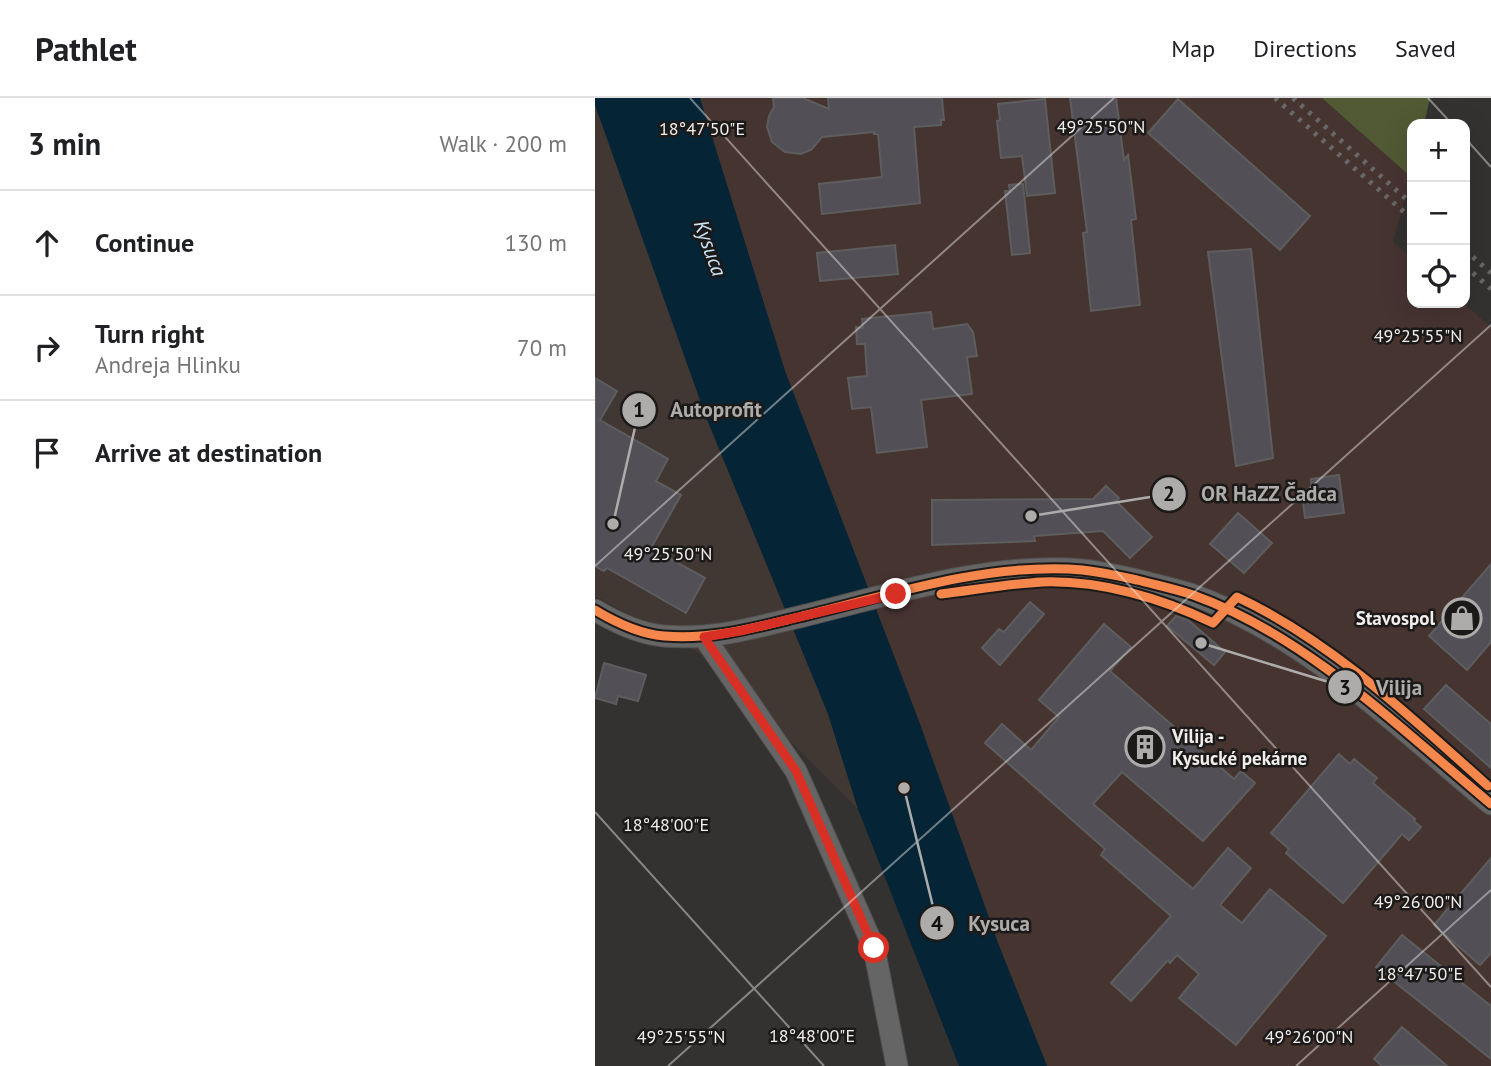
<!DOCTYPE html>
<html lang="en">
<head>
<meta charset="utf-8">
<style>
	body { margin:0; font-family:"PT Sans",sans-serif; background:#f2f2f2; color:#202124 }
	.controls { position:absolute; right:21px; top:21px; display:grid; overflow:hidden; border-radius:14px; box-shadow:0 7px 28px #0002 }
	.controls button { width:63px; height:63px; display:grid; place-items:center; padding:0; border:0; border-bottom:2px solid #e0e0e0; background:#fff; color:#202124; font:35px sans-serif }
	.stop { position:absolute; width:21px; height:21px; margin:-16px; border:5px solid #d93025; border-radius:50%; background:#fff }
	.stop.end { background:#d93025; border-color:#fff; box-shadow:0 2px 7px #0008 }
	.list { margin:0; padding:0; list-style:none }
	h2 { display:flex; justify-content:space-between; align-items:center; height:91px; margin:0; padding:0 28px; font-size:30px }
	h2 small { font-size:23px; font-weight:400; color:#757577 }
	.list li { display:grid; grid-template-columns:46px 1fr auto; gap:21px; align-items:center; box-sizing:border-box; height:105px; padding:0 28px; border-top:2px solid #e0e0e0 }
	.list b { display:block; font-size:26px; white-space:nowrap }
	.list p { margin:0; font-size:23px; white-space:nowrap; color:#757577 }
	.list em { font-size:23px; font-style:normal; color:#757577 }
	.icon { flex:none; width:38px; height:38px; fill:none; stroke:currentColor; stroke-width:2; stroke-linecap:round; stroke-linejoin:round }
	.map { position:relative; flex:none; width:896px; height:968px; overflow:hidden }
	header { display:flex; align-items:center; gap:42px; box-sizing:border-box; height:98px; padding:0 35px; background:#fff; border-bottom:2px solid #e0e0e0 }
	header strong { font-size:33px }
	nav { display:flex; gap:38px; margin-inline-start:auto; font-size:24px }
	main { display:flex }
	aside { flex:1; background:#fff }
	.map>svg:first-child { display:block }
	.built { fill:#413834 }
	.industrial { fill:#463431 }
	.forest { fill:#515a34 }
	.water { fill:#052435 }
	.building { fill:#524f57; stroke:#5e5d5e; stroke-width:2 }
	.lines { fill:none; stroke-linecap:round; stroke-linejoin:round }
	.minor-casing { stroke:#525150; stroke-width:23 }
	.minor { stroke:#666565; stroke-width:21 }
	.rail { stroke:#696867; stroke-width:5; stroke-dasharray:3.5 7; stroke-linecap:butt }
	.cycleway-casing { stroke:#1c1a19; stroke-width:13 }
	.cycleway { stroke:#f5874c; stroke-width:9 }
	.route { stroke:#d93025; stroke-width:9 }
	.ticks { fill:none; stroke:#f0edec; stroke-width:2; stroke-opacity:0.45 }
	.labels { text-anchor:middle; stroke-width:5; stroke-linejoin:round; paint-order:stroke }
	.poi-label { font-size:19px; font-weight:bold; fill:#f0edec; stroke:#1c1a19; text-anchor:end }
	.water-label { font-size:21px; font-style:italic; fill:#cae6f8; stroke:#1c1a19 }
	.ticks-label { font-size:18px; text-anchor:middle; fill:#f0edec; stroke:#1c1a19; stroke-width:5; stroke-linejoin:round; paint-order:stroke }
	.leader { fill:none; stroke:#aeacab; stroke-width:2.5 }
	.callout-dot { fill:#aeacab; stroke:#1c1a19; stroke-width:2.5 }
	.mark-label { font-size:21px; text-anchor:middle; font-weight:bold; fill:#111 }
	.callout-label { font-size:21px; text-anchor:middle; font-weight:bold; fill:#aeacab; stroke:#1c1a19; stroke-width:5; stroke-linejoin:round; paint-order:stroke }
</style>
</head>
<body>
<header>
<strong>Pathlet</strong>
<nav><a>Map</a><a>Directions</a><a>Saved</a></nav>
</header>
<main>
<aside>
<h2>3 min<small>Walk · 200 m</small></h2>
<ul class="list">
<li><svg class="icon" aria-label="ahead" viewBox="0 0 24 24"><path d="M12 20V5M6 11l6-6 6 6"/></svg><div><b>Continue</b></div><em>130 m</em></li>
<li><svg class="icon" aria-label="right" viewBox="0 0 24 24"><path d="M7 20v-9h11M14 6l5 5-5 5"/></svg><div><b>Turn right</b><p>Andreja Hlinku</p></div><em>70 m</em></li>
<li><svg class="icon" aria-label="arrive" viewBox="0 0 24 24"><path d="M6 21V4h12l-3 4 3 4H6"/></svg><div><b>Arrive at destination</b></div></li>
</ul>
</aside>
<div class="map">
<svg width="896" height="968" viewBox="0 0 896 968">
	<rect width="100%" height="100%" fill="#343231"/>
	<polygon class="built" points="0,7 111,319 233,616 263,711 111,559 0,498"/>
	<polygon class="industrial" points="105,0 727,0 816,79 798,144 817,160 817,205 868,205 896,229 896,968 452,968 403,845 325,626 190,273"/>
	<polygon class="forest" points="727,0 835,0 829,26 817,26 816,79"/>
	<polygon class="water" points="0,0 105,0 190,273 325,626 403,845 452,968 364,968 263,711 233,616 111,319 0,7"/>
	<g class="building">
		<polygon points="178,0 208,0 234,11 233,0 347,0 349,22 346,22 346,27 319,29 325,105 227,116 224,86 287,79 283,36 279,36 279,34 227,39 216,52 206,56 190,54 177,44 172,29 174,18 179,9"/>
		<polygon points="475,0 521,0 529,62 533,57 541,121 536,122 545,207 496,213 488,135 492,134"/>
		<polygon points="450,1 460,95 432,98 427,58 406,60 402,23 405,22 403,6"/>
		<polygon points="583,1 715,118 685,152 553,35"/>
		<polygon points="428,86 435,155 417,157 410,93 415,93 414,87"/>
		<polygon points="300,147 303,176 225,183 222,155"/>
		<polygon points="656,151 678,360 641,368 613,154"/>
		<polygon points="336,214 338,231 372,226 378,234 382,258 372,259 377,296 326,302 332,349 282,355 276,309 257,311 253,280 272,278 270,246 262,246 261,229 268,230 267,221"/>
		<polygon points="0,280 22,293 5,322 73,361 61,383 86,397 56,450 110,480 91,515 12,470 9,473 0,468"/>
		<polygon points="744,377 749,415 710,420 707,396 717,395 716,381"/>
		<polygon points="511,388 524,400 521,403 557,439 535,460 508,433 439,438 440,443 337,447 337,402 498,401"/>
		<polygon points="643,415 677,445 649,475 615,446"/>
		<polygon points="896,466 896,544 872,572 834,538"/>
		<polygon points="435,504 449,516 405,567 387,550 404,531 409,534"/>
		<polygon points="581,518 593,522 630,554 619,567 572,528"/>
		<polygon points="509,526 536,549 515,573 639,681 646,673 660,685 608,743 527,674 498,706 598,791 633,750 656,770 625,807 647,825 675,791 731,838 641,947 584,900 604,876 582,857 575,865 573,862 536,903 516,885 576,818 506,757 510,751 390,645 407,626 436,652 464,619 444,602"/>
		<polygon points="9,565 51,577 43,603 23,598 21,606 0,600"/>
		<polygon points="851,587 896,626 896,670 829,611"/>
		<polygon points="744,656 755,666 759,661 782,680 778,685 820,721 819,723 826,729 814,742 807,736 748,805 691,755 694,751 676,735"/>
		<polygon points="896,760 896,855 885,867 839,827"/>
		<polygon points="807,837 896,908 896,961 781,869"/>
		<polygon points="807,929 852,968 787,968 779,961"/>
	</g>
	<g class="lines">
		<g class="minor-casing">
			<g id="minor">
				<path d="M0,512C20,524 45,536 69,538C116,542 159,530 204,519C292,498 383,467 474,471C497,472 520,477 542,482C561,487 580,491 598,497C710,537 806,631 896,706"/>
				<polyline points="109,539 201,673 279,850 302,968"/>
			</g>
		</g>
		<use href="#minor" class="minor"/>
		<g class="rail">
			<polyline points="680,0 817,121"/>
			<polyline points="698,0 817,106"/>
			<polyline points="870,152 896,175"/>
			<polyline points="870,168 896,191"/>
		</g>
		<g class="cycleway-casing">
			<g id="cycleway">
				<path d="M346,496C379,492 413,486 447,484C505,482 566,500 618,525L642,499C736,543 816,619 893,688"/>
				<path d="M0,512C20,524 45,536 69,538C116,542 159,530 204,519C292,498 383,467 474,471C497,472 520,477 542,482C561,487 580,491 598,497C710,537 806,631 896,706"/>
			</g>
		</g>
		<use href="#cycleway" class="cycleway"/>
	</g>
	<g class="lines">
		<polyline class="route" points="279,850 201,673 109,539 145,533 301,496"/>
	</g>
	<path class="ticks" d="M95,0L896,889M833,0L857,26M870,40L896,69M0,468L519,0M0,714L229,968M73,968L896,227M701,968L896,792"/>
	<defs>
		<g id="shop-ring" transform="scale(2.0125)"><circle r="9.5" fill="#1c1a19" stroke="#aeacab" stroke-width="1.5"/><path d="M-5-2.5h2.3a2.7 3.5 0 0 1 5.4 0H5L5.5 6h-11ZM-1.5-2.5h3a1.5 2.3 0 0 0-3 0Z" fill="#aeacab"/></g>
		<g id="building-ring" transform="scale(2.0125)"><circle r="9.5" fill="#1c1a19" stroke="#aeacab" stroke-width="1.5"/><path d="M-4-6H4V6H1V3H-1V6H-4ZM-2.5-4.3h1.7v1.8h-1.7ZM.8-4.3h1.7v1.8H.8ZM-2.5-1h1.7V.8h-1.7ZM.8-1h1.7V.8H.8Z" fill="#aeacab"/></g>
	</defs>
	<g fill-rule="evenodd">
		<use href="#shop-ring" x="867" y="520"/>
		<use href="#building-ring" x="550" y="649"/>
	</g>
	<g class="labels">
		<g class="poi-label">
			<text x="840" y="527">Stavospol</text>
			<text x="577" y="645" text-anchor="start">Vilija -<tspan x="577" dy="22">Kysucké pekárne</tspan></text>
		</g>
		<g class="water-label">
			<text transform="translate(115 150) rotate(70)" y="7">Kysuca</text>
		</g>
	</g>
	<g class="ticks-label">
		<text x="506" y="35">49°25'50"N</text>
		<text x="107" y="37">18°47'50"E</text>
		<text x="823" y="244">49°25'55"N</text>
		<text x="73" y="462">49°25'50"N</text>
		<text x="71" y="733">18°48'00"E</text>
		<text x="823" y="810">49°26'00"N</text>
		<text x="825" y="882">18°47'50"E</text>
		<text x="217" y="944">18°48'00"E</text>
		<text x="86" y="945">49°25'55"N</text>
		<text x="714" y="945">49°26'00"N</text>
	</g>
	<path class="leader" d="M18 426L44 312M436 418L574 396M606 545L750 589M309 690L342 825"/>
	<g class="callout-dot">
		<circle cx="18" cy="426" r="7"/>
		<circle cx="436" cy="418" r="7"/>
		<circle cx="606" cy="545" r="7"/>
		<circle cx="309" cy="690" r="7"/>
		<circle cx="44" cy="312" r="18"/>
		<circle cx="574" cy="396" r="18"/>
		<circle cx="750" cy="589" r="18"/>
		<circle cx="342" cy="825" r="18"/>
	</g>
	<g class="mark-label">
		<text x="44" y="319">1</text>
		<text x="574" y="403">2</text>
		<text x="750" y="597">3</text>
		<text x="342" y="833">4</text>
	</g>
	<g class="callout-label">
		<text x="121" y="319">Autoprofit</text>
		<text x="674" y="403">OR HaZZ Čadca</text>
		<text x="804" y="597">Vilija</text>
		<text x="404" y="833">Kysuca</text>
	</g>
</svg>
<div class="controls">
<button>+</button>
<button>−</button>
<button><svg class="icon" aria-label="locate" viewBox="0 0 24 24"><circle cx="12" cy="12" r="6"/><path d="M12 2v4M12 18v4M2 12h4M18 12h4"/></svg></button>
</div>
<div class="stop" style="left:279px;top:850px"></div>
<div class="stop end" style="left:301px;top:496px"></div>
</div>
</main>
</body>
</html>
